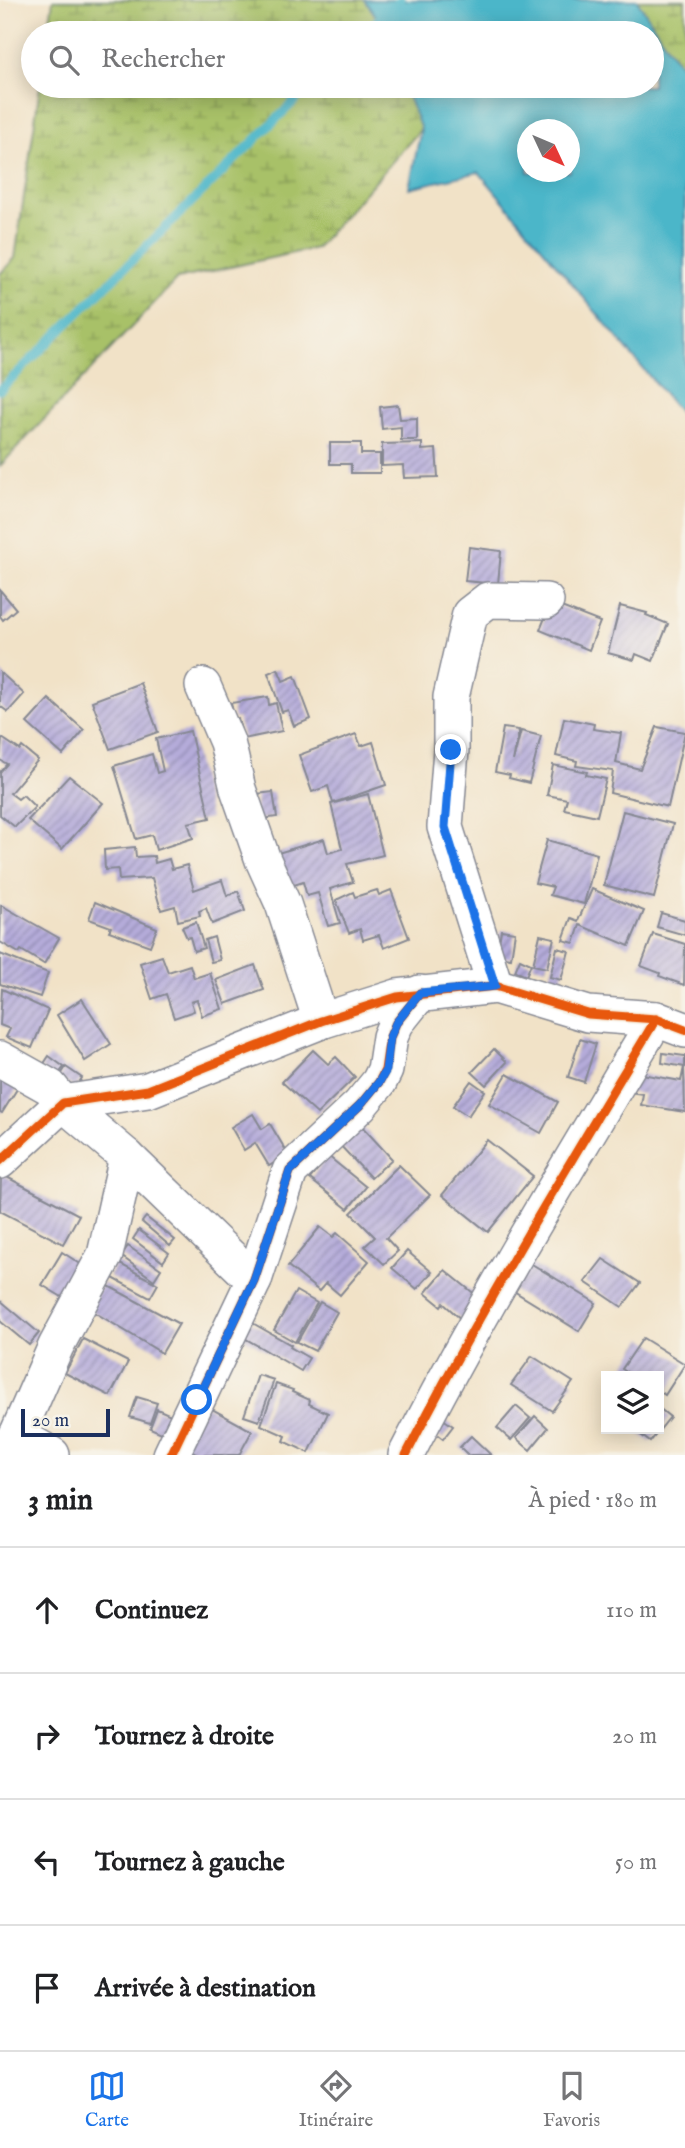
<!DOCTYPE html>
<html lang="fr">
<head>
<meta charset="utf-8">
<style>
	body { margin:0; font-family:"IM FELL English",serif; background:#f2f2f2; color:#202124 }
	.controls { position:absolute; right:21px; bottom:21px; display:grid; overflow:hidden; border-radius:0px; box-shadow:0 4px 18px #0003 }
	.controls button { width:63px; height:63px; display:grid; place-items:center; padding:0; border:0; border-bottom:2px solid #e0e0e0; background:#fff; color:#202124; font:35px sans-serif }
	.compass { position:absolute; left:517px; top:119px; width:63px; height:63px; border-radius:50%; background:#fff; box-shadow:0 4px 18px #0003; rotate:134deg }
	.scale { position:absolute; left:21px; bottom:18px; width:89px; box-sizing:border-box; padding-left:7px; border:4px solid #1b2f5e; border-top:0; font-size:19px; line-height:24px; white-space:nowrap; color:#1b2f5e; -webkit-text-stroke:5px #f7f3e8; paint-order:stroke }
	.stop { position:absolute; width:21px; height:21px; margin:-16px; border:5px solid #1a73e8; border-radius:50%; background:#fff }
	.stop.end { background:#1a73e8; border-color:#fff; box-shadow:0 2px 7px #0008 }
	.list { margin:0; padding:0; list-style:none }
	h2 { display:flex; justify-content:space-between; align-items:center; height:91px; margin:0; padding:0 28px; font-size:30px }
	h2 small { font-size:23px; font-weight:400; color:#757577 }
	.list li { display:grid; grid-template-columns:46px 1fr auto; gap:21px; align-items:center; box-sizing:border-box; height:126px; padding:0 28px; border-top:2px solid #e0e0e0 }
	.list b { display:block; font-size:26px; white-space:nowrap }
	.list em { font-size:23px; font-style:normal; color:#757577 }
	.icon { flex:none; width:38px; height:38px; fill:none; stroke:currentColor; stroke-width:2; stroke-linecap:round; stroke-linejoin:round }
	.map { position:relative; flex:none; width:685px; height:1455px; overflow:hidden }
	.search { position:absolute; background:#fff; box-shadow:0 4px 18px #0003; left:21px; right:21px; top:21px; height:77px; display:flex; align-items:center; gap:18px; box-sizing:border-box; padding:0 24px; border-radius:38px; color:#757577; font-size:26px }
	.sheet { height:595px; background:#fff }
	nav { display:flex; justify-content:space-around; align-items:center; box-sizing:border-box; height:98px; border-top:2px solid #e0e0e0; background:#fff; font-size:19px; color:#757577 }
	nav a { display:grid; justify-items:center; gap:4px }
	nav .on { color:#1a73e8 }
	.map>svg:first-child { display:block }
	.wetland { fill:url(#wetland-marsh); stroke:#627862; stroke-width:2 }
	.water { fill:#4cb6c9; stroke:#347294; stroke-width:2; fill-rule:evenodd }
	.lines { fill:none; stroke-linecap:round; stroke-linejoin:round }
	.stream { stroke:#4cb6c9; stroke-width:9 }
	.building { fill:url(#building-hatch) }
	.minor-casing { stroke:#868892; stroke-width:38 }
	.minor { stroke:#fff; stroke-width:35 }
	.cycleway-casing { stroke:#f7f3e8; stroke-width:13 }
	.cycleway { stroke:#e8590c; stroke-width:9 }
	.route { stroke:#1a73e8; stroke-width:9 }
</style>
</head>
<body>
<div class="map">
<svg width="685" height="1455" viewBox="0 0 685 1455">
	<defs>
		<pattern id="wetland-marsh" width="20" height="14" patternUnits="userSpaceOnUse" patternTransform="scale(1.75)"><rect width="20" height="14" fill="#a8c167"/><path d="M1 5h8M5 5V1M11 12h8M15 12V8" fill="none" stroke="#889d58"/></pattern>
		<pattern id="building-hatch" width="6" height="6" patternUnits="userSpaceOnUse" patternTransform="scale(1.75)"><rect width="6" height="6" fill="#b5acda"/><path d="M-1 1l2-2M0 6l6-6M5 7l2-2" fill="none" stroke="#928cb4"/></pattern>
	</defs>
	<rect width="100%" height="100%" fill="#f7f3e8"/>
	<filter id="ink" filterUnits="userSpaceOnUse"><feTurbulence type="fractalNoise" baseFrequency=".0143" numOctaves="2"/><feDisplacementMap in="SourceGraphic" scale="14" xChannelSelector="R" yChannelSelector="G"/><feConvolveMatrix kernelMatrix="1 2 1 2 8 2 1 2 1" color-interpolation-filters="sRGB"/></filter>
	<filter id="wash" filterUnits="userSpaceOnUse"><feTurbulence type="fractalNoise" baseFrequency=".00686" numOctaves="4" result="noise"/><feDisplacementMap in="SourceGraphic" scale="28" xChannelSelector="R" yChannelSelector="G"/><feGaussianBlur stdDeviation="1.57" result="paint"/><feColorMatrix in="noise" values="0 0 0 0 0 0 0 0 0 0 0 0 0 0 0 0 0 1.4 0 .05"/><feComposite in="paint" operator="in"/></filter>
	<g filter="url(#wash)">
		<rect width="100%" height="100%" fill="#f1e2c7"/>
		<g class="wetland">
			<polygon points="53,0 365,0 378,19 384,33 48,33"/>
			<polygon points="637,0 685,0 685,70 674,58"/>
			<polygon points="40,86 404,86 421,129 316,248 177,279 0,466 0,274 15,258"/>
		</g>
		<path class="water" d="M365,0H637L674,58L685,70V419L479,172L409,188L421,129L404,86H652V33H384L378,19ZM528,130H570V172H528Z"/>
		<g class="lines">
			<g class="stream">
				<polyline points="363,33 400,0"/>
				<polyline points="0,390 310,86"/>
			</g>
		</g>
		<g id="blocks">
			<g class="building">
				<polygon points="398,405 400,419 417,418 417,440 401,440 401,427 382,429 380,407"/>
				<polygon points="330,443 361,443 361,454 380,454 380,473 351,473 351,464 330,464"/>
				<polygon points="422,443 422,450 436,449 438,477 404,478 403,465 382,466 382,444"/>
				<polygon points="469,547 501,551 498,584 465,581"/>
				<polygon points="0,590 16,609 3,620 0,616"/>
				<polygon points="551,603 600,622 589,650 540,630"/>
				<polygon points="620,606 647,613 646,615 668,624 653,661 636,654 634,660 608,653"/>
				<polygon points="278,669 283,681 295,676 311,719 294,726 288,710 282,712 268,673"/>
				<polygon points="0,672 24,694 8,712 0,706"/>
				<polygon points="140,683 158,732 110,749 92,701"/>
				<polygon points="268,697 269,705 276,703 282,731 243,739 238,718 234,719 231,703"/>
				<polygon points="49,699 84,730 63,755 27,723"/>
				<polygon points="564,718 594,724 593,729 621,733 616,763 640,769 657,727 685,732 668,807 610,793 613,771 576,766 577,761 556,756"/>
				<polygon points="503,728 519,730 513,761 521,731 541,736 529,783 509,778 510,775 495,772"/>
				<polygon points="190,731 210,818 188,823 193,838 156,850 152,835 136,839 114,766 152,754 157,773 163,771 156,739"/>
				<polygon points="356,734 361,746 373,742 386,785 333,803 328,786 312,792 299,755"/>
				<polygon points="2,738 20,750 22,747 38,760 10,793 18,799 23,795 35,807 15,827 0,815 0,772 7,764 0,760"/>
				<polygon points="553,765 587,772 586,775 606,779 597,816 564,809 567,799 547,795"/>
				<polygon points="69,776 103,803 62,849 28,820"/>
				<polygon points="273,792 277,817 255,820 257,794"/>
				<polygon points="368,794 383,855 347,864 353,882 330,889 340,923 328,926 318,893 307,896 303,882 288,887 278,853 324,839 328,853 342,849 331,804"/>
				<polygon points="623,811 673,824 654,898 604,885"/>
				<polygon points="547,840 597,854 584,904 550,895 553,887 535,883"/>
				<polygon points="135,847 136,857 154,856 155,863 169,859 172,869 187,865 194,890 222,880 227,896 238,891 245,911 212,924 206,908 199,911 200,916 178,921 175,906 161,910 152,878 119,880 118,869 105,870 104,850"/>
				<polygon points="592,889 644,911 629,946 580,925 574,943 563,940 571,918 578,921"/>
				<polygon points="377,890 379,895 391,890 409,938 384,948 379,935 363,940 360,929 349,933 336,900 353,892 355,897"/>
				<polygon points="95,902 157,928 150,946 109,931 111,927 89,919"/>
				<polygon points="1,905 59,938 44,964 21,950 19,953 0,942"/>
				<polygon points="661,913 685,920 685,935 657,927"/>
				<polygon points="196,922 204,948 194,951 190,937 187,938 182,927"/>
				<polygon points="501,930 515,932 511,958 497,956"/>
				<polygon points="653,934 685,944 684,985 659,976 660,973 641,966"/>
				<polygon points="540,935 554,938 547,968 533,965"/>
				<polygon points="214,937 220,960 211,962 205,940"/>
				<polygon points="557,948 569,951 561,980 550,977"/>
				<polygon points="0,954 48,973 40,997 0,984"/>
				<polygon points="162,956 168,972 190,965 194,978 210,973 222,1009 202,1016 197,1000 191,1002 194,1011 174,1018 166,994 152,999 140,963"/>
				<polygon points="520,959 531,964 526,976 515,971"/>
				<polygon points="255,965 264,990 225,1004 216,980"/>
				<polygon points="2,989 48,1010 32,1048 6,1037 10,1029 0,1025"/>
				<polygon points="82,999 111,1044 85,1061 57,1015"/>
				<polygon points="580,1039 596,1044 584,1082 568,1077"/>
				<polygon points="494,1049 507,1062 486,1085 472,1072"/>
				<polygon points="313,1050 328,1064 336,1057 355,1077 317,1114 282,1082"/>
				<polygon points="663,1053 685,1056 685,1067 662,1063"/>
				<polygon points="49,1056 64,1067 55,1079 41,1068"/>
				<polygon points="66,1067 82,1078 75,1088 59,1078"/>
				<polygon points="684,1067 685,1112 641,1105 643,1094 621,1091 625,1071 681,1081"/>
				<polygon points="507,1074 558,1102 541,1133 489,1104"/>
				<polygon points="0,1078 17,1089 2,1113 0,1112"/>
				<polygon points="471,1081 485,1091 468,1116 453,1106"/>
				<polygon points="253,1114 262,1129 270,1124 288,1154 269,1166 255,1143 244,1150 231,1127"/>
				<polygon points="358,1122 392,1159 371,1178 337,1142"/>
				<polygon points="487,1140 533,1176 488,1232 442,1195"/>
				<polygon points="328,1156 366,1187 348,1209 310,1179"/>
				<polygon points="399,1165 430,1195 386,1238 398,1251 384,1264 365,1246 375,1237 351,1213"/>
				<polygon points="1,1174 79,1215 63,1244 0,1211"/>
				<polygon points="146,1217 175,1240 170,1246 142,1222"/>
				<polygon points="320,1227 333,1237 337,1233 369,1261 340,1295 326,1283 319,1291 288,1266"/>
				<polygon points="139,1230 169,1253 163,1262 133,1239"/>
				<polygon points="128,1246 161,1269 154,1280 121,1256"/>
				<polygon points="407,1251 432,1272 417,1289 392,1268"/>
				<polygon points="62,1252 82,1265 62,1297 42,1285"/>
				<polygon points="517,1255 596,1303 579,1331 499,1282"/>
				<polygon points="603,1259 640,1283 622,1307 585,1282"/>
				<polygon points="116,1262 158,1284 150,1298 109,1276"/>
				<polygon points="445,1270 482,1300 463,1321 443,1303 441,1306 425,1293"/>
				<polygon points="103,1283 179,1324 162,1353 89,1309"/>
				<polygon points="296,1291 317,1303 295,1342 274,1330"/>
				<polygon points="0,1300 39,1333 29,1345 0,1321"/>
				<polygon points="320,1302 337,1312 315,1351 297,1342"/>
				<polygon points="249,1321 291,1345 290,1347 309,1358 301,1371 241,1336"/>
				<polygon points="643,1338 685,1364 665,1395 659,1391 659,1376 633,1376 622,1369"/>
				<polygon points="83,1339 128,1362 110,1396 65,1373"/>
				<polygon points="532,1356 573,1382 552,1411 511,1385"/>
				<polygon points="258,1375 274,1380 259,1421 244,1416"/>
				<polygon points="276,1384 293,1390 292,1392 310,1400 309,1404 328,1413 309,1453 284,1441 286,1436 261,1425"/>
				<polygon points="137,1397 157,1403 150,1423 130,1417"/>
				<polygon points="205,1405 252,1431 239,1455 198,1455 182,1446"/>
				<polygon points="516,1406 530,1418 511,1440 497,1428"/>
				<polygon points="659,1408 670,1417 650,1442 633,1429 659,1429"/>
				<polygon points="157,1409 171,1415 164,1434 150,1428"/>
				<polygon points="535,1416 548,1428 530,1450 516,1438"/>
				<polygon points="443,1419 453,1426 443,1439 434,1432"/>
				<polygon points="471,1436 491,1455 468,1455 460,1447"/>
			</g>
		</g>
	</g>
	<g filter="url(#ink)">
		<use href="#blocks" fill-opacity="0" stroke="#868892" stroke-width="2"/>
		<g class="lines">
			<g class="minor-casing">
				<g id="minor">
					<polyline points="203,686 227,742 238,789 263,860 283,904 321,1021"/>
					<polyline points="495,986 445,827 451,750 451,697 470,614 488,600 546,601"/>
					<polyline points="0,1059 50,1087 63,1103 127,1157 254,1280"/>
					<polyline points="0,1161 63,1103 148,1090 321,1021 397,997 495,986 588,1014 656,1019 685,1030"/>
					<polyline points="17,1435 52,1455"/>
					<polyline points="5,1455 17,1435 56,1346 105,1255 127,1157"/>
					<polyline points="171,1455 254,1280 290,1171 360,1105 379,1082 385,1070 390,1037 396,1023 420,993"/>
					<path d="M406,1455C482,1306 570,1163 656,1019"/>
				</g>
			</g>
			<use href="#minor" class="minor"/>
			<g class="cycleway-casing">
				<g id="cycleway">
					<polyline points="0,1161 63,1103 148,1090 321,1021 397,997 495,986 588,1014 656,1019 685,1030"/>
					<polyline points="171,1455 254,1280 290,1171 360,1105 379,1082 385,1070 390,1037 396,1023 420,993"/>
					<path d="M406,1455C482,1306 570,1163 656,1019"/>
				</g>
			</g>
			<use href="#cycleway" class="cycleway"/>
		</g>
	</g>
	<g class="lines" filter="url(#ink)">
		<polyline class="route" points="197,1400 254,1280 290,1171 360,1105 379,1082 386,1070 390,1037 396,1023 420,993 495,986 445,827 451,750"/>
	</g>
</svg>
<div class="controls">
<button><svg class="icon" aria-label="layers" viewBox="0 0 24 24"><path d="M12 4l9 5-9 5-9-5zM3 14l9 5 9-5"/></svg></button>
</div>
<svg class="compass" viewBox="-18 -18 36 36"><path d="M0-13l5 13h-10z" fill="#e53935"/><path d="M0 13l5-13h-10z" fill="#757577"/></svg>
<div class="scale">20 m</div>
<div class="stop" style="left:197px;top:1400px"></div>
<div class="stop end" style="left:451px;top:750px"></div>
<div class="search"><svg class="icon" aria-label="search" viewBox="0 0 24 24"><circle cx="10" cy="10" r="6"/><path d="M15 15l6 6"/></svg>Rechercher</div>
</div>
<section class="sheet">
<h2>3 min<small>À pied · 180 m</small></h2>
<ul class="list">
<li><svg class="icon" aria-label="ahead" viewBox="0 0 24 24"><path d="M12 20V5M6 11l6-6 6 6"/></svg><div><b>Continuez</b></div><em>110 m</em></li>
<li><svg class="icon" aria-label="right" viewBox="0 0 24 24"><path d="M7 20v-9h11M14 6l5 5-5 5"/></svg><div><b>Tournez à droite</b></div><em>20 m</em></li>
<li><svg class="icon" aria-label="left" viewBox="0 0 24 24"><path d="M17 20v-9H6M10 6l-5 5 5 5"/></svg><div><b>Tournez à gauche</b></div><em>50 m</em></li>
<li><svg class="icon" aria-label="arrive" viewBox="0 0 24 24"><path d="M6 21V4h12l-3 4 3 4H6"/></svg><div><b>Arrivée à destination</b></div></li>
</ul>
</section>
<nav>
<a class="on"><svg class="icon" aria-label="map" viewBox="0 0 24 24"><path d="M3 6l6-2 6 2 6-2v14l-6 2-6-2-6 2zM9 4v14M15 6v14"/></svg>Carte</a>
<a><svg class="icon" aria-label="directions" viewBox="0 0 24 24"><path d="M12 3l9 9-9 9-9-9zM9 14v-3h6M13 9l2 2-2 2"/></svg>Itinéraire</a>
<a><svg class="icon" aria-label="saved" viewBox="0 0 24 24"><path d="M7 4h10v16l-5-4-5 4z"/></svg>Favoris</a>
</nav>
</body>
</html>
